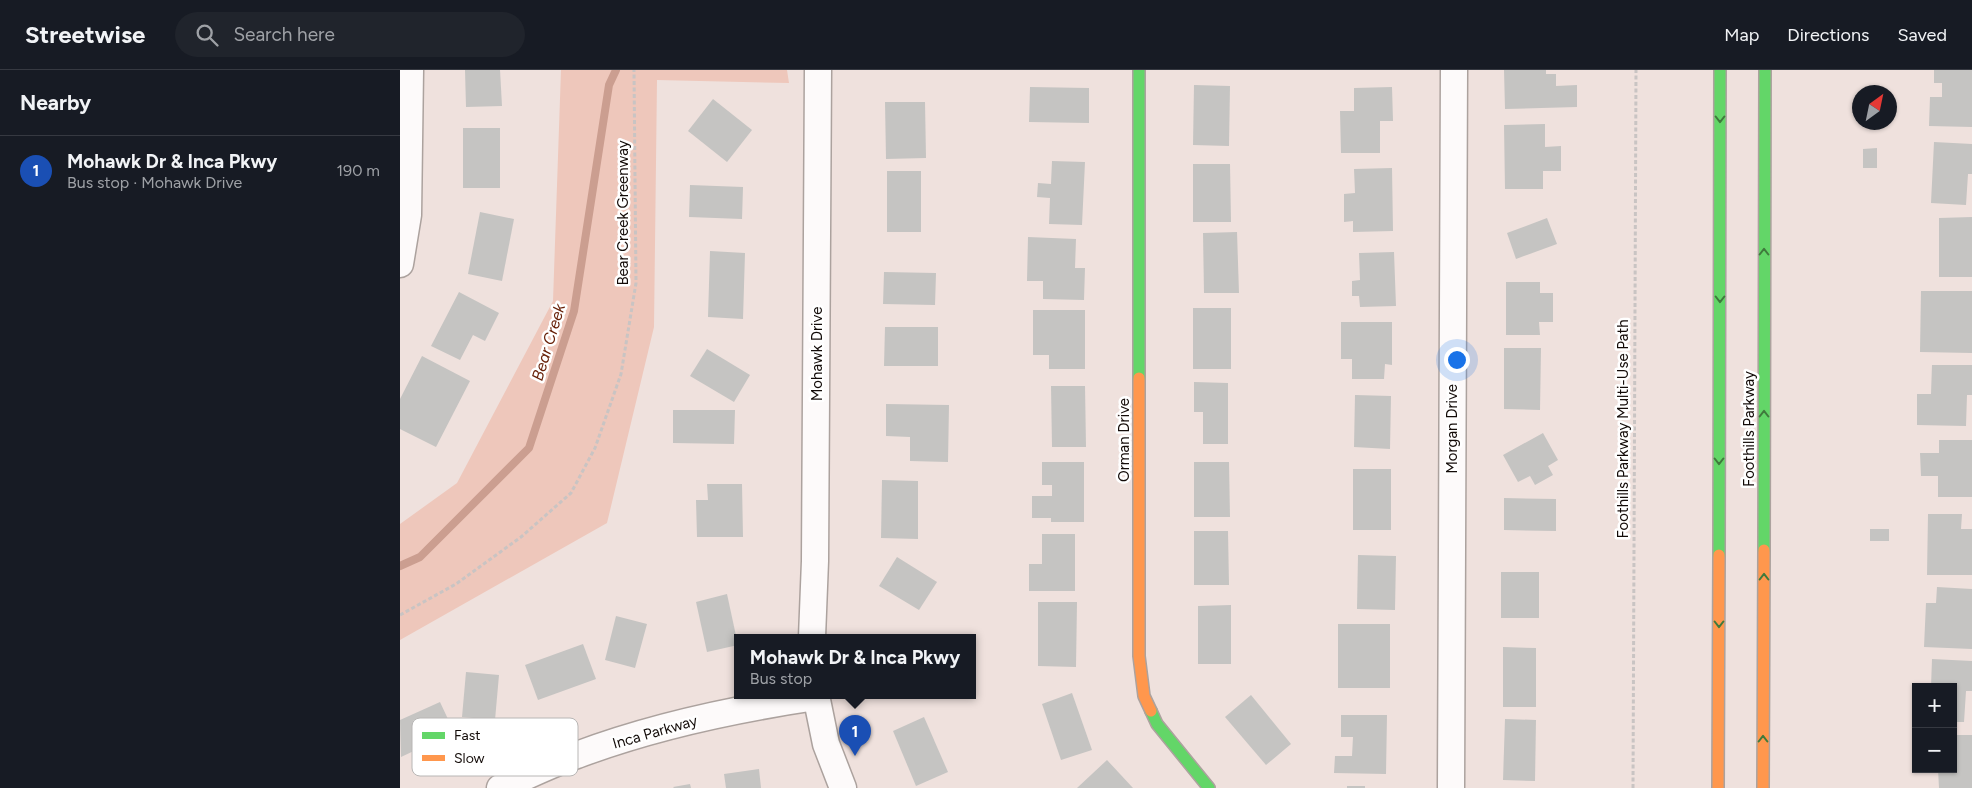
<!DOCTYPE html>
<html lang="en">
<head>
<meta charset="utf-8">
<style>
	body { margin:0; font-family:Figtree,sans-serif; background:#20242c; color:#f1f3f6 }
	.controls { position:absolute; right:15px; bottom:15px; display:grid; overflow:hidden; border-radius:0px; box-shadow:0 1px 4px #0004 }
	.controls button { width:45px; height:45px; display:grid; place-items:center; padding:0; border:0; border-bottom:1px solid #363941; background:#171b24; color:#f1f3f6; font:25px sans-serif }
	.compass { position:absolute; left:1452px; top:15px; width:45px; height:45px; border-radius:50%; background:#171b24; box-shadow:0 1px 4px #0004; rotate:33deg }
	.you { position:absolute; left:1056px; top:289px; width:18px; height:18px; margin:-12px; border:4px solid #fff; border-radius:50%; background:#1a73e8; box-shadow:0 0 0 8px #1a73e833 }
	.badge { display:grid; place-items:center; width:32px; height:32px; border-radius:50%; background:#2563eb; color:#fff; font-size:16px; font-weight:700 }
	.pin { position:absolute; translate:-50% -41px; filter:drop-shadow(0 1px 2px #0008) }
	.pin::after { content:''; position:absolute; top:26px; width:18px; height:15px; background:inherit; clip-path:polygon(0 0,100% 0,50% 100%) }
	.popup { position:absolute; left:334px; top:564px; width:242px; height:65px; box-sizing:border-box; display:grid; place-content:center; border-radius:0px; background:#171b24; filter:drop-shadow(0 1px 4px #0005); font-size:16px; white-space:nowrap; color:#9ea1a6 }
	.popup b { font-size:19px; color:#f1f3f6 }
	.popup::after { content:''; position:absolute; left:50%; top:100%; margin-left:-10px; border:10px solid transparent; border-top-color:#171b24 }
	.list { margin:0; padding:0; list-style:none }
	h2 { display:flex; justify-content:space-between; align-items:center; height:65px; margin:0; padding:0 20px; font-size:21px }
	h2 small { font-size:16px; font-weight:400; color:#9ea1a6 }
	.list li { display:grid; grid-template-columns:32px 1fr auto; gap:15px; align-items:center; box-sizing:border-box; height:70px; padding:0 20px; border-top:1px solid #363941 }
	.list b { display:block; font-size:19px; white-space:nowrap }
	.list p { margin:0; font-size:16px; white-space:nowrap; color:#9ea1a6 }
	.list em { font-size:16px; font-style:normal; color:#9ea1a6 }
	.icon { flex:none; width:28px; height:28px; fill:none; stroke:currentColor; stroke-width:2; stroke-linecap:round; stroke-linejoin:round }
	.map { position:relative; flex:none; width:1572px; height:718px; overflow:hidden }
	header { display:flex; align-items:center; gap:30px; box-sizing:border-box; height:70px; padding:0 25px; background:#171b24; border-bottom:1px solid #363941 }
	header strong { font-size:24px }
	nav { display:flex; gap:28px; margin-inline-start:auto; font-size:18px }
	.search { width:350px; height:45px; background:#20242c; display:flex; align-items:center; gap:12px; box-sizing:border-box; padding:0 18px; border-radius:28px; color:#9ea1a6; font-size:19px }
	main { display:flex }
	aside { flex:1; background:#171b24 }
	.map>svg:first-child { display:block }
	.green { fill:#eec7bb }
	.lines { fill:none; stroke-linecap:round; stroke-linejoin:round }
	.stream { stroke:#cb9e90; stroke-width:8 }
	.building { fill:#c5c4c2 }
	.street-casing { stroke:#aca29e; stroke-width:29 }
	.fast-casing { stroke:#aca29e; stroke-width:14 }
	.slow-casing { stroke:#aca29e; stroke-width:14 }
	.path { stroke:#c9c4c3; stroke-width:3; stroke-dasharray:4 2.5; stroke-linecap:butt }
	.street { stroke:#fdfafa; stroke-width:26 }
	.fast { stroke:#63d668; stroke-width:11 }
	.slow { stroke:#ff974d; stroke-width:11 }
	.oneway { stroke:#3f7a3c }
	.labels { text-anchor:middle; stroke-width:5; stroke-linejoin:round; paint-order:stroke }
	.street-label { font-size:15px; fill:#120a07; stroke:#fff }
	.water-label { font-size:16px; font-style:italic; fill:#682109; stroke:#fff }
	.key { fill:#fff; stroke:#b8b6b5; stroke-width:1 }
	.key-label { font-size:14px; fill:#120a07 }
</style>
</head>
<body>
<header>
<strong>Streetwise</strong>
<div class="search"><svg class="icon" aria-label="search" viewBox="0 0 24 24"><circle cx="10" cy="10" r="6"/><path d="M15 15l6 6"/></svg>Search here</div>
<nav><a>Map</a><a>Directions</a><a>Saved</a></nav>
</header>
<main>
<aside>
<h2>Nearby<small></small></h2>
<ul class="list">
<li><span class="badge" style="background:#1a4fb4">1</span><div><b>Mohawk Dr &amp; Inca Pkwy</b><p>Bus stop · Mohawk Drive</p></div><em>190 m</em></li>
</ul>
</aside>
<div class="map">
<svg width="1572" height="718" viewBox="0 0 1572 718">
	<rect width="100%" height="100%" fill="#efe1dd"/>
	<polygon class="green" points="161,0 387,0 389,13 257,10 254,257 207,453 0,570 0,454 57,413 153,231"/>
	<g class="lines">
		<polyline class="stream" points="0,496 20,487 129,378 174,241 209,15 216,0"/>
	</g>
	<g class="building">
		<polygon points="65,0 100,0 102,36 66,37"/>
		<polygon points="1104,0 1146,0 1146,4 1156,4 1156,16 1177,15 1177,37 1105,39"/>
		<polygon points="1534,0 1572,0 1572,57 1529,56 1530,27 1542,27 1542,13 1534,13"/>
		<polygon points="794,15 830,16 829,76 793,75"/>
		<polygon points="630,17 689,18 689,53 629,52"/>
		<polygon points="992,17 993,51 980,51 980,83 941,83 940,41 954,41 954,18"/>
		<polygon points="313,29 352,60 327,92 288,61"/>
		<polygon points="485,32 525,32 526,88 486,89"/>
		<polygon points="1145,54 1145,77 1161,76 1161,101 1143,101 1143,119 1105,119 1104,55"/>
		<rect x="63" y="58" width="37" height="60"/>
		<polygon points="1534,72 1572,74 1572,104 1568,104 1566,135 1531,133"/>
		<polygon points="1477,78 1477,98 1463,98 1463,79"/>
		<polygon points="652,91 685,92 682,155 649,154 650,128 637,127 638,113 651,114"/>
		<polygon points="793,94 830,94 831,152 793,152"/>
		<polygon points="992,98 993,161 953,162 953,151 944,152 944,124 955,123 954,99"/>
		<rect x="487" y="101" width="34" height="61"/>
		<polygon points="290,115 343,117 342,149 289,147"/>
		<polygon points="80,142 114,149 102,211 68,204"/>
		<polygon points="1572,147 1572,207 1539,207 1539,148"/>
		<polygon points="1147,148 1157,174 1116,189 1107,163"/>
		<polygon points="837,162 839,223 804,223 803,163"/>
		<polygon points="628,167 676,169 675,198 685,198 684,230 643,229 643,211 627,211"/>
		<polygon points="310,181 345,183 343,249 308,247"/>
		<polygon points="994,182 996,236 960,237 959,226 952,226 952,211 960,210 959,183"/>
		<polygon points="484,202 536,203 535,235 483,234"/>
		<polygon points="1106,212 1140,212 1140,223 1153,223 1153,252 1139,252 1140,265 1106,265"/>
		<polygon points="1521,221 1572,221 1572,283 1520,282"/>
		<polygon points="59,222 99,243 85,271 73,265 60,290 31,276"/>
		<rect x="793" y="238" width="38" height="61"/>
		<polygon points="633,240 685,240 685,299 649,299 649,285 633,285"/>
		<polygon points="941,252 992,252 992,295 985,294 984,309 952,309 952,289 941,289"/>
		<polygon points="485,257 538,257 538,296 484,296"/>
		<polygon points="1104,278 1141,278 1140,340 1104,339"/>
		<polygon points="307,279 350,305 334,332 290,306"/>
		<polygon points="22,286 70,311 36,377 0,359 0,329"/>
		<polygon points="1532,295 1572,295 1572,325 1567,325 1566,356 1517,355 1517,324 1531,324"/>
		<polygon points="794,312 828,313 828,374 803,374 803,342 794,342"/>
		<polygon points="651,316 685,316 686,377 652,377"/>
		<polygon points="955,325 991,326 990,379 954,377"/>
		<polygon points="486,334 549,335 548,392 510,391 510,367 486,366"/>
		<polygon points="273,340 335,340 334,374 273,373"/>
		<polygon points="1143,363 1158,390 1148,396 1153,405 1135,415 1130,406 1118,412 1103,385"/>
		<polygon points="1539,370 1572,370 1572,427 1538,427 1538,406 1521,406 1520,383 1539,383"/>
		<polygon points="642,392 684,392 684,452 651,452 651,448 632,448 632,426 652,426 652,415 642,415"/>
		<polygon points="794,392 829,392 830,447 794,447"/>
		<rect x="953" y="399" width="38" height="61"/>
		<polygon points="482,410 518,411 518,469 481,468"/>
		<polygon points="307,414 342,414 343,467 297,467 296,430 308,430"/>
		<polygon points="1104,428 1156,429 1156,461 1104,460"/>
		<polygon points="1528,444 1562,444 1561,459 1572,459 1572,505 1527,505"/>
		<rect x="1470" y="459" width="19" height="12"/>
		<polygon points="794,461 828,461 829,515 794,515"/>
		<polygon points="642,464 675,464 675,521 629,521 629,494 642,494"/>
		<polygon points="958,485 996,486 995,540 957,539"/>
		<polygon points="497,487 537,512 519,540 479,516"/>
		<rect x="1101" y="502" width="38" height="46"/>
		<polygon points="1537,517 1572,519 1572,579 1524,577 1526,533 1536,533"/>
		<polygon points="327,524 338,575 307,582 296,532"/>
		<polygon points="638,532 677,532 676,597 638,596"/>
		<polygon points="831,535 831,594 798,594 798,536"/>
		<polygon points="216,546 247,554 235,598 205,590"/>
		<rect x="938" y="554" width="52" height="64"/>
		<polygon points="183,574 196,609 138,630 125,595"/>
		<polygon points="1103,577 1136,578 1136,637 1103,637"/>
		<polygon points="1532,589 1572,591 1572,621 1566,621 1564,652 1553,652 1553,617 1531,617"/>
		<polygon points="66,602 99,605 95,650 62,647"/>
		<polygon points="672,623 692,680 661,690 642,634"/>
		<polygon points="851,625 891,674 866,695 825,647"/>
		<polygon points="40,632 54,662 1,687 0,650"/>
		<polygon points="941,645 987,645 986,704 934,703 935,686 952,686 953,667 941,667"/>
		<polygon points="524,647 548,702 516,716 493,661"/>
		<polygon points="1105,649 1136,650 1135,711 1103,710"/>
		<polygon points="1553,665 1572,665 1572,718 1539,718 1538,699 1553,699"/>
		<polygon points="707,690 733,718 677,718"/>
		<polygon points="359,699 361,718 326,718 324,704"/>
		<polygon points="290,714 291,718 274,718 273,717"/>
		<rect x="947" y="716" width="18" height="2"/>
	</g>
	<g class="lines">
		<g class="street-casing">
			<g id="street">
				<polyline points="0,194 8,145 10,0"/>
				<polyline points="412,567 415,491 418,0"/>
				<polyline points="416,625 426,674 443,718"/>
				<path d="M100,718C125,707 151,694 177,685C254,656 335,639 416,627"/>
				<polyline points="1051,718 1054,0"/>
			</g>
		</g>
		<g class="fast-casing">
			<g id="fast">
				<polyline points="739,0 739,308"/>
				<polyline points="1364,480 1365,0"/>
				<polyline points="1319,485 1320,0"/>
				<polyline points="751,641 757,654 809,718"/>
			</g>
		</g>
		<g class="slow-casing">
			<g id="slow">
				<polyline points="739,308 739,586 744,626 751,641"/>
				<polyline points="1318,718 1319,485"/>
				<polyline points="1363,718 1364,480"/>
			</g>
		</g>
		<g class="path">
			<polyline points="0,545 56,514 121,467 171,423 195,378 221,304 236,213 234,0"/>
			<polyline points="1233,718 1236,0"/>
		</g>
		<use href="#street" class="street"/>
		<use href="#fast" class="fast"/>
		<use href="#slow" class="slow"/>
	</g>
	<defs><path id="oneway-chevron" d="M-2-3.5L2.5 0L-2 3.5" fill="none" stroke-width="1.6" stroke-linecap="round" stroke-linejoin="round" transform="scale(1.25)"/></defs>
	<g class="oneway">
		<use href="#oneway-chevron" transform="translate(1320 49) rotate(90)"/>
		<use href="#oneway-chevron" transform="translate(1364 182) rotate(-90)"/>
		<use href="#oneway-chevron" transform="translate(1320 229) rotate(90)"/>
		<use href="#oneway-chevron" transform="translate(1364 344) rotate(-90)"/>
		<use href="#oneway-chevron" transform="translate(1319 391) rotate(90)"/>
		<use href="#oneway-chevron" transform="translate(1364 507) rotate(-90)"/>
		<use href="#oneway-chevron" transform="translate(1319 554) rotate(90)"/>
		<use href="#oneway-chevron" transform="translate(1363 669) rotate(-90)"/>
	</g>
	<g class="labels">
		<g class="street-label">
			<text transform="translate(223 143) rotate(-90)" y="5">Bear Creek Greenway</text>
			<text transform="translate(417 284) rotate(-90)" y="5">Mohawk Drive</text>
			<text transform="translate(1052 359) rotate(-90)" y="5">Morgan Drive</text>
			<text transform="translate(1223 359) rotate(-90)" y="5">Foothills Parkway Multi-Use Path</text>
			<text transform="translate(1349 359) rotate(-90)" y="5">Foothills Parkway</text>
			<text transform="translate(724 370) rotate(-90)" y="5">Orman Drive</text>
			<text transform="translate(255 662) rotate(-16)" y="5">Inca Parkway</text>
		</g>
		<g class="water-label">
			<text transform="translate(148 272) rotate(-73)" y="6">Bear Creek</text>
		</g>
	</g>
	<rect x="12" y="648" width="166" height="58" rx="8" class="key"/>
	<rect x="22" y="662" width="23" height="7" fill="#63d668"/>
	<rect x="22" y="685" width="23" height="6" fill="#ff974d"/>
	<g class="key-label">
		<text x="54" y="670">Fast</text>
		<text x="54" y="693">Slow</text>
	</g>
</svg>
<div class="controls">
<button>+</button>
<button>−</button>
</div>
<svg class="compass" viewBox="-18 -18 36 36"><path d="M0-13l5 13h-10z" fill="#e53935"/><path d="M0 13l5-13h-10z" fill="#9ea1a6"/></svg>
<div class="you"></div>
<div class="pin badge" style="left:455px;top:686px;background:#1a4fb4">1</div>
<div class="popup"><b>Mohawk Dr &amp; Inca Pkwy</b>Bus stop</div>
</div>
</main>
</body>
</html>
